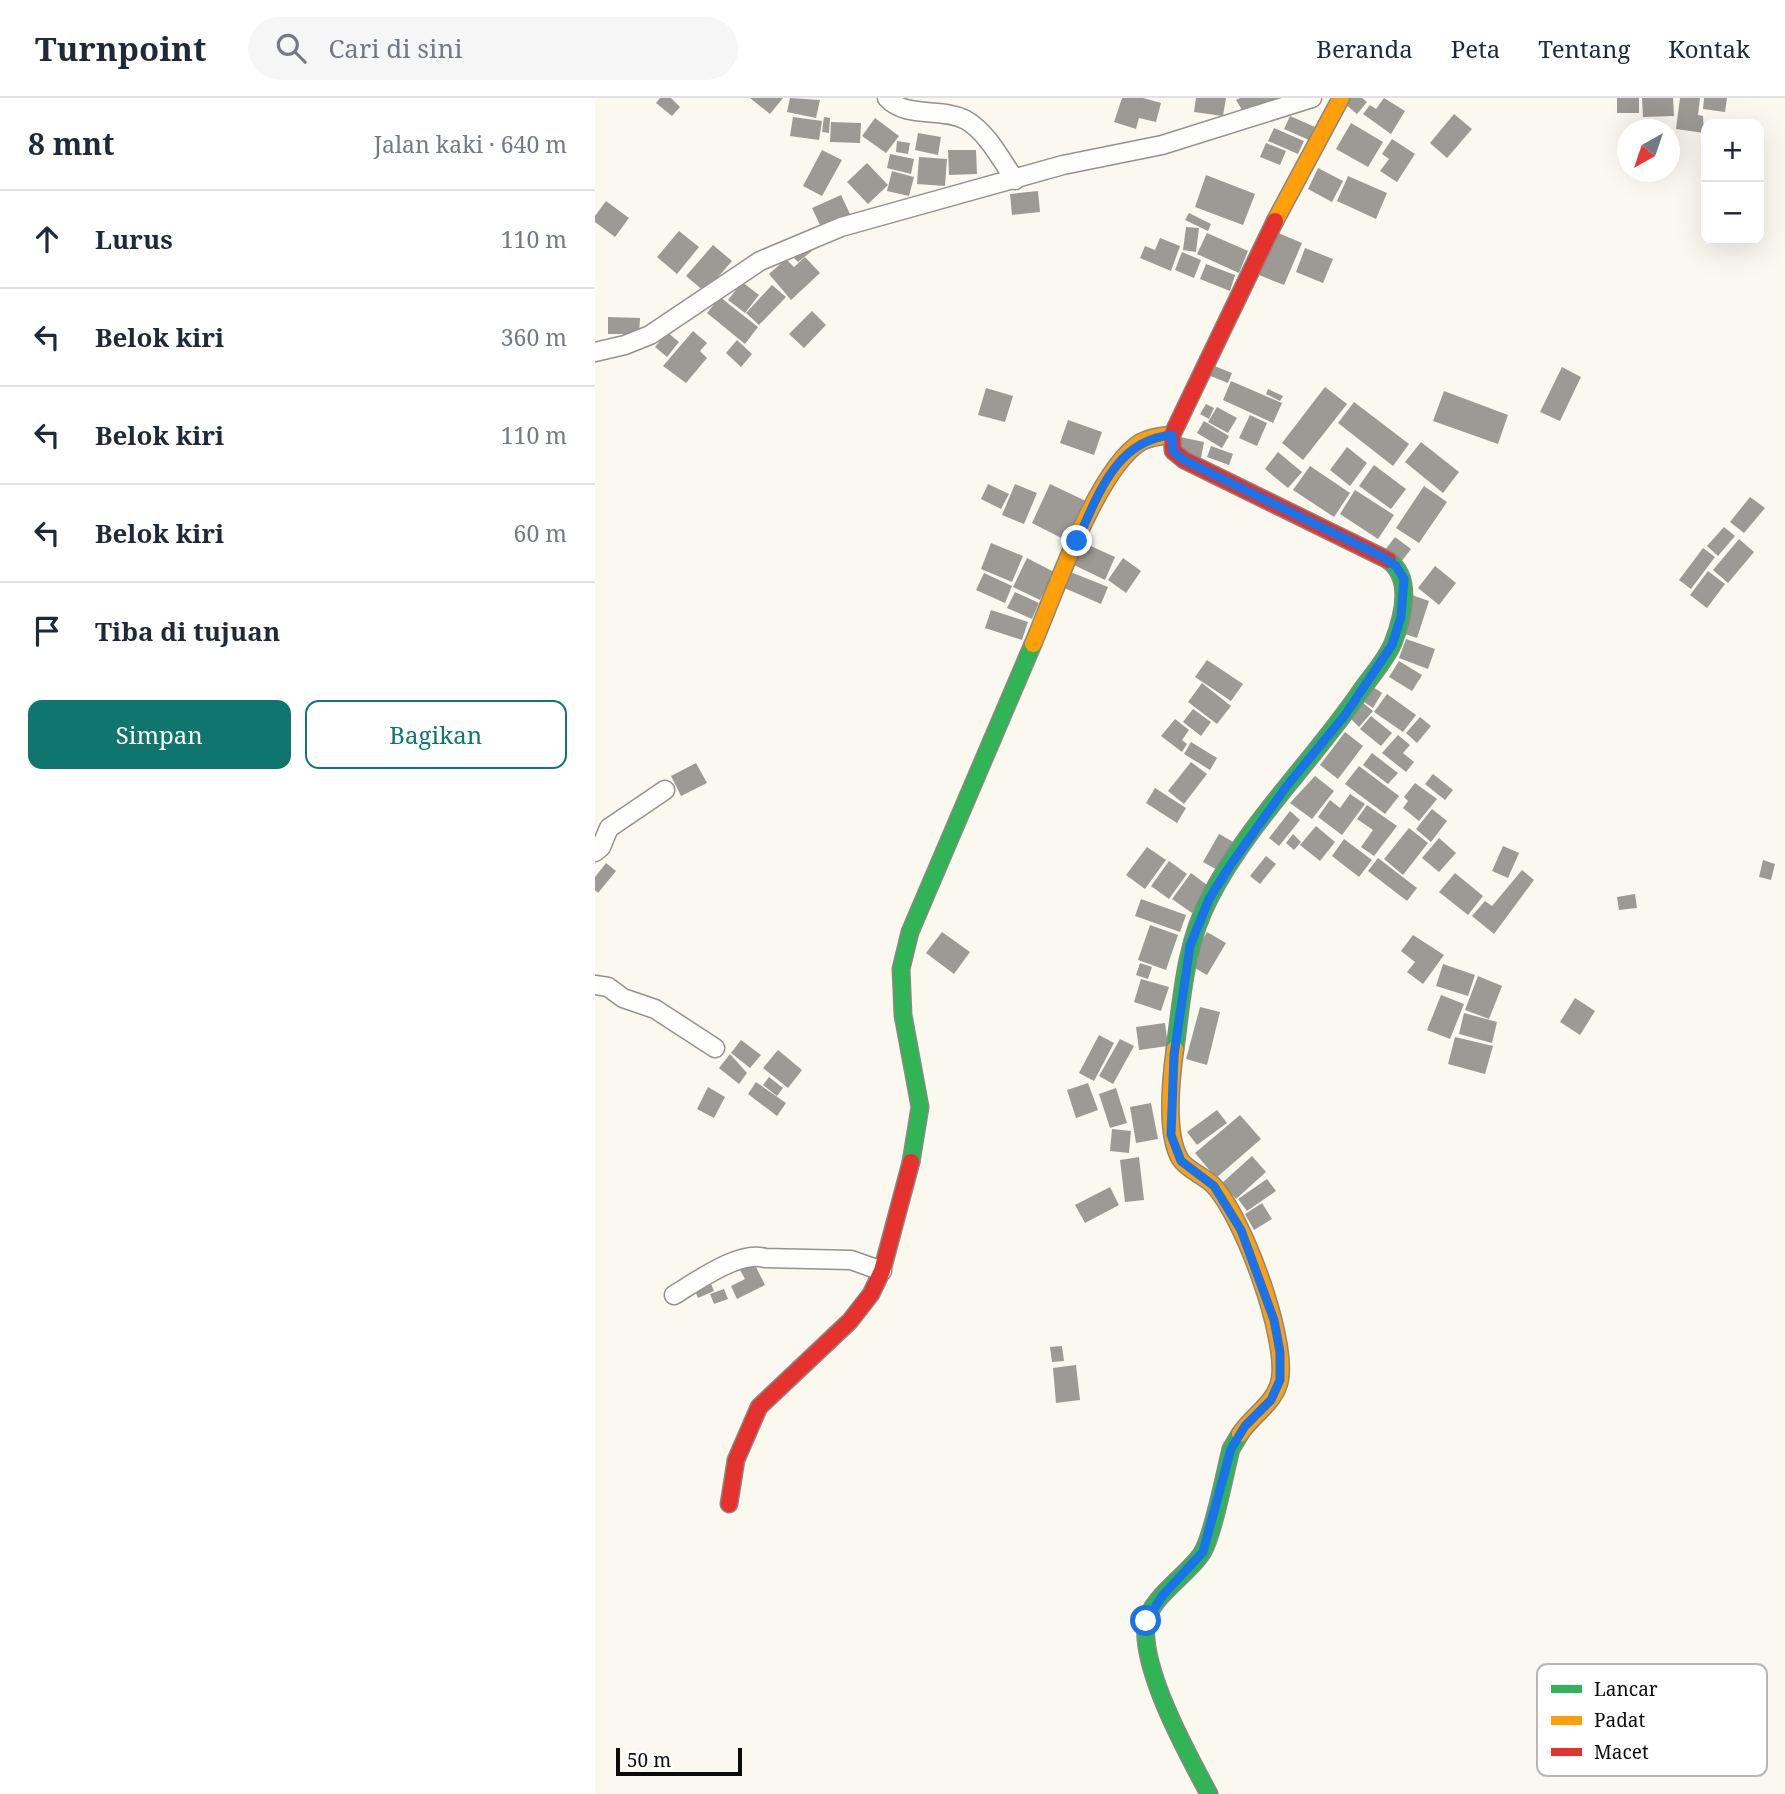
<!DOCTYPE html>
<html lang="id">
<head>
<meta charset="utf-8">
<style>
	body { margin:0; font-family:"Noto Serif",serif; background:#f6f6f7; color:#1f2937 }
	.controls { position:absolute; right:21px; top:21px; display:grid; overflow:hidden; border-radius:14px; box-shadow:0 7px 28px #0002 }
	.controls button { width:63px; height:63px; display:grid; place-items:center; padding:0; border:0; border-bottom:2px solid #e0e1e3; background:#fff; color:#1f2937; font:35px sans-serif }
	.compass { position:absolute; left:1022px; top:21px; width:63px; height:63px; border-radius:50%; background:#fff; box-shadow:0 7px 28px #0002; rotate:220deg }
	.scale { position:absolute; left:21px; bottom:18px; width:126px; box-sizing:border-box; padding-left:7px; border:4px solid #0b0b0b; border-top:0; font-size:19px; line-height:24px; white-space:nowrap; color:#0b0b0b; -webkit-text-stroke:5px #fff; paint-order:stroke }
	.stop { position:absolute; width:21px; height:21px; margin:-16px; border:5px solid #1a73e8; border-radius:50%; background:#fff }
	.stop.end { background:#1a73e8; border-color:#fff; box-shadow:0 2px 7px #0008 }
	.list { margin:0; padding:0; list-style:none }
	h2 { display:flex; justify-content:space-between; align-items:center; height:91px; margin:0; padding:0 28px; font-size:30px }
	h2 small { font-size:23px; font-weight:400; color:#747a83 }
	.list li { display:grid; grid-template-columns:46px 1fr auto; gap:21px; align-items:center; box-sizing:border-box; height:98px; padding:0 28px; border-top:2px solid #e0e1e3 }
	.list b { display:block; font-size:26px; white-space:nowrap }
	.list em { font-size:23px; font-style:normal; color:#747a83 }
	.actions { display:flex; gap:14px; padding:21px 28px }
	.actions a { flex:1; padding:16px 0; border:2px solid #0f766e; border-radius:14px; text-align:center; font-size:24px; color:#0f766e }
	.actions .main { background:#0f766e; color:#fff }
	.icon { flex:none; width:38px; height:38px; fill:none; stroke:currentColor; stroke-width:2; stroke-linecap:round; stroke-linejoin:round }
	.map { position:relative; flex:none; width:1190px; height:1696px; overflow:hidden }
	header { display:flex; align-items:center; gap:42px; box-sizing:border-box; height:98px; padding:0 35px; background:#fff; border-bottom:2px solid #e0e1e3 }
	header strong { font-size:33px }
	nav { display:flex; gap:38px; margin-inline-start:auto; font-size:24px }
	.search { width:490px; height:63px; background:#f6f6f7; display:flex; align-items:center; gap:18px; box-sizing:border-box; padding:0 24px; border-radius:38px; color:#747a83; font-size:26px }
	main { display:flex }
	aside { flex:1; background:#fff }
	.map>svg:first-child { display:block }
	.building { fill:#9c9a95 }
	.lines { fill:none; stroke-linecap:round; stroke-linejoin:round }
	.street-casing { stroke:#93928e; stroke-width:21 }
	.fast-casing { stroke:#898884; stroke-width:19 }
	.slow-casing { stroke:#898884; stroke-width:19 }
	.jam-casing { stroke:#898884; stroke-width:19 }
	.street { stroke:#fefefd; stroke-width:18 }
	.fast { stroke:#30b455; stroke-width:16 }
	.slow { stroke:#ff9f0a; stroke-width:16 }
	.jam { stroke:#e5322d; stroke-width:16 }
	.route { stroke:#1a73e8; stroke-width:9 }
	.key { fill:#fff; stroke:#b6b6b6; stroke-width:2 }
	.key-label { font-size:19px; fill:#0b0b0b }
</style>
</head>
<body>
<header>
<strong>Turnpoint</strong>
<div class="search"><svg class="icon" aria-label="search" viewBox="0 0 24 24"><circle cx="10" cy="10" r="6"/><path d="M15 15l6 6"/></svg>Cari di sini</div>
<nav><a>Beranda</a><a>Peta</a><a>Tentang</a><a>Kontak</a></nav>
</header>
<main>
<aside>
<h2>8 mnt<small>Jalan kaki · 640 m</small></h2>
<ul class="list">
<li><svg class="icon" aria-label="ahead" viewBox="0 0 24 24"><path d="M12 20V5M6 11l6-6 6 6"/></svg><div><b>Lurus</b></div><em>110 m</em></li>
<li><svg class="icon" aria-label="left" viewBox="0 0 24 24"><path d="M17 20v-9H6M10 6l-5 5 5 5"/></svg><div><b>Belok kiri</b></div><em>360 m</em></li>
<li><svg class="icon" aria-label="left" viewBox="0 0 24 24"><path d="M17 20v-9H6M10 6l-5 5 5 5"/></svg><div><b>Belok kiri</b></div><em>110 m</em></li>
<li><svg class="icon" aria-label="left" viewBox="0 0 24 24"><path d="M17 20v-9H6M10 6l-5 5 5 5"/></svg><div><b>Belok kiri</b></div><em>60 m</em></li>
<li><svg class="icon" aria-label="arrive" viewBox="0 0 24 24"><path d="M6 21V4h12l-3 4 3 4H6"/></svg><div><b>Tiba di tujuan</b></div></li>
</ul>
<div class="actions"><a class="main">Simpan</a><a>Bagikan</a></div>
</aside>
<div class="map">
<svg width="1190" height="1696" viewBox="0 0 1190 1696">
	<rect width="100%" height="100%" fill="#faf8ef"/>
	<g class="building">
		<polygon points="65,0 76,0 85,9 77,18 61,5"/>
		<polygon points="155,0 188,0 175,16"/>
		<polygon points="195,0 225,2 221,20 192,14"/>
		<polygon points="527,0 548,0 566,5 561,24 544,20 541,31 519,24"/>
		<polygon points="601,0 631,0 628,18 599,14"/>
		<polygon points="645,0 683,0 684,2 652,20 641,2"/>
		<polygon points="755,0 767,0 772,4 762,16 750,6"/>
		<polygon points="789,0 810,13 796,36 768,16 775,7 781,11"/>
		<rect x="1022" y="0" width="22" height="15"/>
		<polygon points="1047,0 1078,0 1079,18 1048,19"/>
		<polygon points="1085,0 1105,0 1103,17 1108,18 1109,35 1081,31"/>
		<polygon points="1109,0 1132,0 1130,14 1108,11"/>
		<polygon points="859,16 877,31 852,60 835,45"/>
		<polygon points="695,18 720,29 714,42 689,31"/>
		<polygon points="198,19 227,23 224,42 195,38"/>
		<polygon points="229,19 235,20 234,35 227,34"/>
		<polygon points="280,20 304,38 291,55 267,38"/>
		<polygon points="236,24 266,25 265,45 235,44"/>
		<polygon points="756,25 788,44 773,69 741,51"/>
		<polygon points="679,30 709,43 703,56 673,43"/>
		<polygon points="323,35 346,39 343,57 320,52"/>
		<polygon points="797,41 820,56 802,84 785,73 794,61 787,56"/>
		<polygon points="302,43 315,45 313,56 301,54"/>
		<polygon points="671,45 691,53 685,67 665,59"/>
		<polygon points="227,52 247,62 227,98 208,88"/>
		<polygon points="353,52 381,52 382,76 354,77"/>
		<polygon points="295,56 319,61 316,76 292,70"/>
		<polygon points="324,59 352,61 350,88 322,86"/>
		<polygon points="272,65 293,87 273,106 252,84"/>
		<polygon points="723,70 748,83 737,104 713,91"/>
		<polygon points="297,73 319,79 314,98 292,93"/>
		<polygon points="611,77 660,96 648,127 600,109"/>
		<polygon points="753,78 792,95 781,121 742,103"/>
		<polygon points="443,93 445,114 417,117 415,96"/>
		<polygon points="246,97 255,116 226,129 217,110"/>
		<polygon points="11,103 34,120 20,139 0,124 0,118"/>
		<polygon points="594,115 616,126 613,133 590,122"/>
		<polygon points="591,129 604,130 601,154 588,152"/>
		<polygon points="84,133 104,149 82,176 62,159"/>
		<polygon points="681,134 707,145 689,187 664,177"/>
		<polygon points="612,135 653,153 644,175 602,156"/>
		<polygon points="565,140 585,148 576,173 545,160 550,148 560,152"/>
		<polygon points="118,147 137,163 110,194 91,178"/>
		<polygon points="214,149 217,153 203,164 199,160"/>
		<polygon points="710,150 738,161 728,185 701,174"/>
		<polygon points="587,154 606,162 599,180 580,172"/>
		<polygon points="210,159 225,175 196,202 174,176 191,161 199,169"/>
		<polygon points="611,166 640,177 635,193 605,181"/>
		<polygon points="147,184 164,197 150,215 133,202"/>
		<polygon points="177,187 191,199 164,227 151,215"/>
		<polygon points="125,199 163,229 150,246 112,215"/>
		<polygon points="217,213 231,227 209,250 194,236"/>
		<polygon points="13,219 45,220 44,236 13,236"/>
		<polygon points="98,233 112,245 105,253 112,260 91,285 68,268"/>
		<polygon points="72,234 84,244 72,259 60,249"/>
		<polygon points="142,242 157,256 146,269 131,255"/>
		<polygon points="617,267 637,275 633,285 613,277"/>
		<polygon points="967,269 986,279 965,323 945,314"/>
		<polygon points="636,283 687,305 678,325 628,302"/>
		<polygon points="730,289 752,306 708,362 687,345"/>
		<polygon points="391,290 418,298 410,324 383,317"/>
		<polygon points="673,291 688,298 685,303 671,296"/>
		<polygon points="849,293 913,317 903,346 838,323"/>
		<polygon points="759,304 814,346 798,368 743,325"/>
		<polygon points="611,306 619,310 614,321 605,316"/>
		<polygon points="622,309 642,320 633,335 613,324"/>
		<polygon points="655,317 672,325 662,348 644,340"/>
		<polygon points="473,322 507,334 499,357 465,345"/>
		<polygon points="609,323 634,338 627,350 602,335"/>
		<polygon points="585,339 609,344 606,360 582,356"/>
		<polygon points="826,344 864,374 848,395 810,364"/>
		<polygon points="616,348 638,356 634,367 612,359"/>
		<polygon points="752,349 772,365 755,388 735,372"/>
		<polygon points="683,354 707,374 693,390 670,371"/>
		<polygon points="779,367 811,391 796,411 764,388"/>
		<polygon points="715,368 755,395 739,419 698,392"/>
		<polygon points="393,386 414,396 406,411 386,401"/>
		<polygon points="420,386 442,395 429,426 407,417"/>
		<polygon points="455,386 495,405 476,445 437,425"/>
		<polygon points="829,388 852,404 824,445 801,430"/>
		<polygon points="760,392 799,417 783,441 745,416"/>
		<polygon points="1155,399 1170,410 1149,435 1135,424"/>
		<polygon points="1129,429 1140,438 1123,458 1112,448"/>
		<polygon points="800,439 816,451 806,464 790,452"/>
		<polygon points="1144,441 1159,454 1133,485 1118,472"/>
		<polygon points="396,445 428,458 417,484 386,471"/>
		<polygon points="489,445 520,459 510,482 479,467"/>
		<polygon points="1108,450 1120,459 1096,491 1084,482"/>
		<polygon points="432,460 459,474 445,502 418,489"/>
		<polygon points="528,460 546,473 531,495 513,482"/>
		<polygon points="840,468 861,485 844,507 823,490"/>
		<polygon points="473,473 513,489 506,506 467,489"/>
		<polygon points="1113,473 1130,486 1112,510 1095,497"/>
		<polygon points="389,475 417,488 410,505 381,492"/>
		<polygon points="420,494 444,505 437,521 412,510"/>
		<polygon points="817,497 834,503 822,540 804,534"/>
		<polygon points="396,512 433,524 427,542 390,530"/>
		<polygon points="811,541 840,551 833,571 804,560"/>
		<polygon points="612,562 648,586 636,603 600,579"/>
		<polygon points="804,563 827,577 817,593 794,579"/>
		<polygon points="607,585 636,608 622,626 593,604"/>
		<polygon points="778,589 787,595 778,610 769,604"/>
		<polygon points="792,596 821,617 808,634 779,614"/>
		<polygon points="767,604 778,613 764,629 754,619"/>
		<polygon points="598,611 616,624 606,638 588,624"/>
		<polygon points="776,618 797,635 786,648 765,631"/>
		<polygon points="825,619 836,628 822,645 811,635"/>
		<polygon points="580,621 594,632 587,642 592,646 587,654 566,638"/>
		<polygon points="750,634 768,648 743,681 725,667"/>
		<polygon points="803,637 815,647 808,655 819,664 811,674 787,655"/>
		<polygon points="596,644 622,660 615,672 589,656"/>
		<polygon points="777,655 803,675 793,686 768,667"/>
		<polygon points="596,664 612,676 589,706 573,693"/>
		<polygon points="101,665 112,685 86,698 76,678"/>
		<polygon points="764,668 804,698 790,716 750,686"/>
		<polygon points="838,676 858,692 850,702 830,686"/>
		<polygon points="720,678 739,693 717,721 695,705"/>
		<polygon points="820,685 842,701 824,723 808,710 813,703 809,699"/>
		<polygon points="560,690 591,710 582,725 551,705"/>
		<polygon points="755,696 770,706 747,737 723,719 735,702 745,710"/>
		<polygon points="772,707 802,728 779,758 766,749 778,732 762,721"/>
		<polygon points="837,711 852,723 836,744 821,731"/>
		<polygon points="695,713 705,722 684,748 674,740"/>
		<polygon points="721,728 740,744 725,763 705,747"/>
		<polygon points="814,730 833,745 808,777 789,761"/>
		<polygon points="624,736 642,746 626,774 608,764"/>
		<polygon points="698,736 706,744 699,752 691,745"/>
		<polygon points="844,740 861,755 844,774 827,760"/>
		<polygon points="749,741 777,762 764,779 737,758"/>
		<polygon points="908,748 924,755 913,780 897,773"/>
		<polygon points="552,749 571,762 550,791 531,777"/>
		<polygon points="671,758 681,766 665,786 655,778"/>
		<polygon points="783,760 822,790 812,803 773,773"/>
		<polygon points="1168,762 1180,766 1176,782 1164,779"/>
		<polygon points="574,763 592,776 574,801 556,788"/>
		<polygon points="11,765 21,773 3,795 0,792 0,779"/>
		<polygon points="927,772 939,782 899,836 877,818 890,803 897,808"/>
		<polygon points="596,775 616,790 597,815 577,801"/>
		<polygon points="860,775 888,798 873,817 844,794"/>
		<polygon points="1040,796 1042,810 1024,812 1022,799"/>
		<polygon points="546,801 591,817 585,834 540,818"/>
		<polygon points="555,827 583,837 571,872 543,862"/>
		<polygon points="347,834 375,854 359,876 331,855"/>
		<polygon points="612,834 631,845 612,877 593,866"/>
		<polygon points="818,837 849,857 828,886 812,874 820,864 806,853"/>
		<polygon points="545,865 557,869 553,881 541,877"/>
		<polygon points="848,866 880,877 873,898 841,888"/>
		<polygon points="883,878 907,888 894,921 870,912"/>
		<polygon points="546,881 574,889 566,913 539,904"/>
		<polygon points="846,897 869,906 855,941 832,932"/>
		<polygon points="980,900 1000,913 985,937 965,924"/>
		<polygon points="605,909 625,914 612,967 591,961"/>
		<polygon points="869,915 902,924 897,945 864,936"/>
		<polygon points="570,925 573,948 544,952 541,929"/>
		<polygon points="504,937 519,945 499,983 484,975"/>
		<polygon points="860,939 898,948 890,976 853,966"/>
		<polygon points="525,941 539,948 518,986 504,978"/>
		<polygon points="146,942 166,957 155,970 136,955"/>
		<polygon points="183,952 207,972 193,990 168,970"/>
		<polygon points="135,956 152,975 144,986 124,970"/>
		<polygon points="174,979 188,990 182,998 168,987"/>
		<polygon points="161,984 191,1005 182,1018 153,996"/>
		<polygon points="493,985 503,1012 481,1020 472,992"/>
		<polygon points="113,989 130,999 119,1020 102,1011"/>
		<polygon points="521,990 532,1025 515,1030 504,996"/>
		<polygon points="556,1005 563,1041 541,1045 535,1009"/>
		<polygon points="622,1012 632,1025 602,1047 592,1034"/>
		<polygon points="645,1017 666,1041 621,1080 600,1055"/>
		<polygon points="517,1031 536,1033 534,1055 515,1053"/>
		<polygon points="657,1058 671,1074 641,1101 627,1085"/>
		<polygon points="544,1059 549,1102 530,1104 525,1062"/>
		<polygon points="672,1081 681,1093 652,1113 643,1101"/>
		<polygon points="515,1089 524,1107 490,1125 480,1107"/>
		<polygon points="667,1105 677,1121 659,1132 650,1116"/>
		<polygon points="157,1161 170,1187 142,1201 136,1188 150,1181 143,1168"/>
		<polygon points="114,1181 119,1193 103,1200 98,1188"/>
		<polygon points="129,1191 133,1201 119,1206 115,1196"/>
		<polygon points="467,1248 469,1263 457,1264 455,1249"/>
		<polygon points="481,1267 485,1302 461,1305 458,1270"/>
	</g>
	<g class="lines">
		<g class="street-casing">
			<g id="street">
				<path d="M292,0C311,21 347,9 371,22C392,34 407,63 420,82"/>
				<polyline points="0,254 30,247 55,237 165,163 246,129 468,67 567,47 717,0"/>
				<polyline points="0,754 6,749 14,730 70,692"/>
				<polyline points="0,887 13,889 28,900 60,911 120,950"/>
				<path d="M79,1197C102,1183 145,1152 170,1160L256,1162L287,1173"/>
			</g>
		</g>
		<g class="fast-casing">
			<g id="fast">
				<path d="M580,951C587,900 590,847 614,801C653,725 717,664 765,594C776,578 791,562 798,545C808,519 818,480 793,462"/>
				<polyline points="316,1064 325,1009 308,917 306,871 315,834 438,546"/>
				<path d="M614,1696C592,1655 546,1572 551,1526C554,1500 594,1476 607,1455C618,1438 630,1374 636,1351L645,1336"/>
			</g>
		</g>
		<g class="slow-casing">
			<g id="slow">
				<polyline points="680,123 746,0"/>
				<path d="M438,546C459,497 502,370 546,344C555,339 566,338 577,337"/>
				<path d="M580,951C576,980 570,1035 585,1061C592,1072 609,1078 618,1087C648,1118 692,1239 685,1281C681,1305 657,1317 645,1336"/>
			</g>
		</g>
		<g class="jam-casing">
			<g id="jam">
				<polyline points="680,123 577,337 578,353 589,362 793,462"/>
				<polyline points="134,1406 141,1362 164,1309 255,1223 276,1196 287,1173 316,1064"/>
			</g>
		</g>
		<use href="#street" class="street"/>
		<use href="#fast" class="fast"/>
		<use href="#slow" class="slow"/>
		<use href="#jam" class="jam"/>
	</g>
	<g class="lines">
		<path class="route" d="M482,443C503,398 520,342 577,337L578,353L589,362L788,459L801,468L809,481L806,519L797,547L750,617L691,689L636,766L614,801L595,848L579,957L576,1037L586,1063L619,1088L646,1132L679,1222L685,1254V1282L676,1302L650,1328L636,1351L608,1454L568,1497L551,1523"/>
	</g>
	<rect x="942" y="1566" width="230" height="112" rx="10" class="key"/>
	<rect x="956" y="1587" width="31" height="8" fill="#30b455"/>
	<rect x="956" y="1618" width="31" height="9" fill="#ff9f0a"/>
	<rect x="956" y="1650" width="31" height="8" fill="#e5322d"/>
	<g class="key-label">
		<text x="999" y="1598">Lancar</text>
		<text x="999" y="1629">Padat</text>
		<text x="999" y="1661">Macet</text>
	</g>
</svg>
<div class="controls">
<button>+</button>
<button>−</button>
</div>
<svg class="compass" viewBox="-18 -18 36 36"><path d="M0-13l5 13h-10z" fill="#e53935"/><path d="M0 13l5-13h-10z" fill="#747a83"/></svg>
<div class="scale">50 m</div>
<div class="stop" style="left:551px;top:1523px"></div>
<div class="stop end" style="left:482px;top:443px"></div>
</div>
</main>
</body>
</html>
